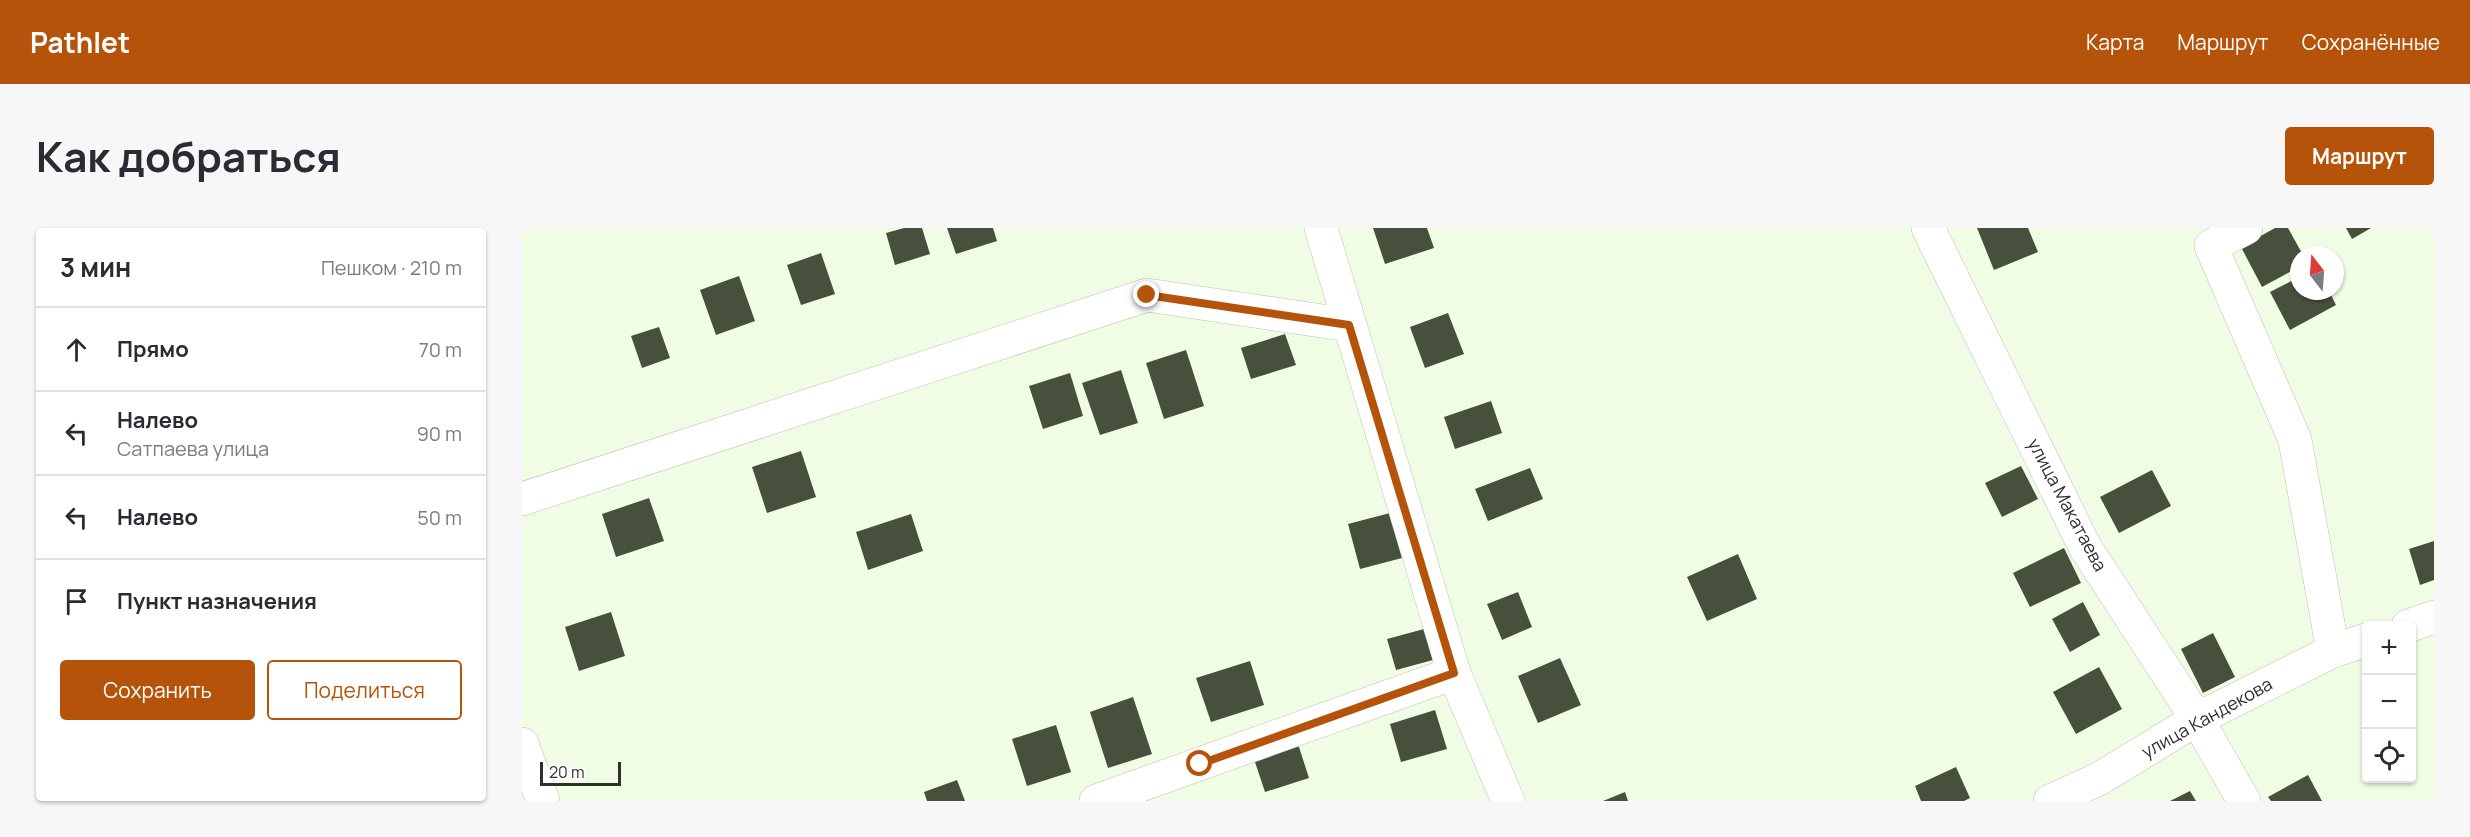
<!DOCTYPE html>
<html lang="ru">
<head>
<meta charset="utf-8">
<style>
	body { margin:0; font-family:Manrope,sans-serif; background:#f7f7f7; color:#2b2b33 }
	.controls { position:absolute; right:18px; bottom:18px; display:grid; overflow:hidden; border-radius:6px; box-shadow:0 2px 4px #0004 }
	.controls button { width:54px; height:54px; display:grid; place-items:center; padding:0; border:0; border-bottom:2px solid #e1e1e2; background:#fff; color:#2b2b33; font:30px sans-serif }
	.compass { position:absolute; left:1768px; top:18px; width:54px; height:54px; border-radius:50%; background:#fff; box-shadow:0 2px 4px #0004; rotate:343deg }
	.scale { position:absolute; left:18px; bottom:15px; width:81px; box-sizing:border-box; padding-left:6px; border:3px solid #2d3129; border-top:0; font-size:16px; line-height:21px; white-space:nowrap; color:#2d3129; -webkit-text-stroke:4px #fff; paint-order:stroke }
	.stop { position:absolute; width:18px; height:18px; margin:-14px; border:4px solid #b45309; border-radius:50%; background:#fff }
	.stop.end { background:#b45309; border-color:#fff; box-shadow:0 2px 6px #0008 }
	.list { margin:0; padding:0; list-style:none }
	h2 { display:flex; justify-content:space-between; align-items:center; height:78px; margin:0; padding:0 24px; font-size:26px }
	h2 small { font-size:20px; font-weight:400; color:#7c7c81 }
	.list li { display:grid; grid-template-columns:39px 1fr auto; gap:18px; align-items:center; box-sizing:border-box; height:84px; padding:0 24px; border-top:2px solid #e1e1e2 }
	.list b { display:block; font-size:22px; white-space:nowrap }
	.list p { margin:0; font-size:20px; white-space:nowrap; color:#7c7c81 }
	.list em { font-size:20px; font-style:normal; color:#7c7c81 }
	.actions { display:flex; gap:12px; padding:18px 24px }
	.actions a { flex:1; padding:14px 0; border:2px solid #b45309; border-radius:6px; text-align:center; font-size:21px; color:#b45309 }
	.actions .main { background:#b45309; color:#fff }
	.icon { flex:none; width:33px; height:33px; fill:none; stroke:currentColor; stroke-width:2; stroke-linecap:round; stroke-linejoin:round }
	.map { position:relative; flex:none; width:1912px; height:573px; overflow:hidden; border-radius:6px }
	header { display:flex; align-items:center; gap:36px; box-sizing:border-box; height:84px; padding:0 30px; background:#b45309; color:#fff }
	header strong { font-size:28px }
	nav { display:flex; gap:33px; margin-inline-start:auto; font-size:21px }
	.intro { display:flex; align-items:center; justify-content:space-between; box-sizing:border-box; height:144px; padding:0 36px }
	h1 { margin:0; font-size:42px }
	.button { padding:15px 27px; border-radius:6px; background:#b45309; color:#fff; font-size:21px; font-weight:700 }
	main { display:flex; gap:36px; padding:0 36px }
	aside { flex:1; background:#fff; border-radius:6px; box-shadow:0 2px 4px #0004 }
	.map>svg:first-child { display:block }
	.building { fill:#474f3d }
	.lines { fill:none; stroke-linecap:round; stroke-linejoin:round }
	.minor-casing { stroke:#bac4af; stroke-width:34 }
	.minor { stroke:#fff; stroke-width:33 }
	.route { stroke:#b45309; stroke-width:8 }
	.labels { text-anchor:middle; stroke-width:6; stroke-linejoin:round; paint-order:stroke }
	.street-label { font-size:18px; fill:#2d3129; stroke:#fff }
</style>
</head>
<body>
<header>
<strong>Pathlet</strong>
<nav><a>Карта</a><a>Маршрут</a><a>Сохранённые</a></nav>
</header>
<div class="intro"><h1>Как добраться</h1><a class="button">Маршрут</a></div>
<main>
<aside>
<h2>3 мин<small>Пешком · 210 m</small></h2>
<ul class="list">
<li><svg class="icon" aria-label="ahead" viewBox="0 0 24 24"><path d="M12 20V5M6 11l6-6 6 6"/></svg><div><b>Прямо</b></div><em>70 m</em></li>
<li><svg class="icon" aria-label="left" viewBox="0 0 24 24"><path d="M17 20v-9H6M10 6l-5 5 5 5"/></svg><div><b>Налево</b><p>Сатпаева улица</p></div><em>90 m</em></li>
<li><svg class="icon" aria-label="left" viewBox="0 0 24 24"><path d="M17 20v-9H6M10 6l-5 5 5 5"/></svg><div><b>Налево</b></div><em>50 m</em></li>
<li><svg class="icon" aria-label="arrive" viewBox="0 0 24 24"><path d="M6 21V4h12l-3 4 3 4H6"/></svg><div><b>Пункт назначения</b></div></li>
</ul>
<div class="actions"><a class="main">Сохранить</a><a>Поделиться</a></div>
</aside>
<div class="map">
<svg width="1912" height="573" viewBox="0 0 1912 573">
	<rect width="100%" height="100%" fill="#f1fce5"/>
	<g class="building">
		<polygon points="382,0 400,0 408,26 373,37 364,5"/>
		<polygon points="425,0 471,0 475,13 434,26"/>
		<polygon points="851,0 905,0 912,20 863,36"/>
		<polygon points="1455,0 1506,0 1516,24 1472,42"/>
		<polygon points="1753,0 1766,0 1781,27 1777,27 1777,39 1740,59 1719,19"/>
		<polygon points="1824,0 1849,0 1830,11"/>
		<polygon points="299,25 313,66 279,77 265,37"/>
		<polygon points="217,48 233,93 194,107 178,62"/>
		<polygon points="1777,49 1777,63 1807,63 1814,77 1768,102 1748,64"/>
		<polygon points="926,85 942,126 903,140 888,99"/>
		<polygon points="137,99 148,130 120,140 109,108"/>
		<polygon points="763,106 774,137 729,151 719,120"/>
		<polygon points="664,122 682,178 642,191 624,135"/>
		<polygon points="599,142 616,195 578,207 560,155"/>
		<polygon points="548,145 561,188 521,201 507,158"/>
		<polygon points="969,173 980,205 933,221 922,189"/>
		<polygon points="279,223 294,269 245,285 230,239"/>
		<polygon points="1499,238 1516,271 1480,289 1463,255"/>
		<polygon points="1008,240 1021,271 966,293 953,261"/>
		<polygon points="1630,242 1649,278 1597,305 1578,269"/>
		<polygon points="127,270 142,313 94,329 80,286"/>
		<polygon points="868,285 880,330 838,341 826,296"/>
		<polygon points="389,286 401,323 346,342 334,304"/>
		<polygon points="1912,313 1912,352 1898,357 1887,321"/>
		<polygon points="1542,320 1559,355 1508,379 1491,345"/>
		<polygon points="1216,326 1235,371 1185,393 1165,349"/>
		<polygon points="996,364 1010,399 980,412 965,376"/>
		<polygon points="1561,374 1578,407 1548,424 1530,391"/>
		<polygon points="89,384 103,428 57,443 43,399"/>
		<polygon points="902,401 911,432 874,442 865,411"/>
		<polygon points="1691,405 1713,449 1681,465 1659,421"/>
		<polygon points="1038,430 1059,477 1016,495 996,448"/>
		<polygon points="728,433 742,477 689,494 674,450"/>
		<polygon points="1577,439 1600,481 1554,506 1531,464"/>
		<polygon points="611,469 630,526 586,540 568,484"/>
		<polygon points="913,482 925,521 879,534 868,496"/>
		<polygon points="534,497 549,544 505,558 490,511"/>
		<polygon points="776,516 787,550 743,564 732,531"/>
		<polygon points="1434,539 1448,570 1442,573 1399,573 1393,558"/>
		<polygon points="1786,547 1800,573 1749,573 1746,569"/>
		<polygon points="435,552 443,573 405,573 402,564"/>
		<polygon points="1668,563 1674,573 1648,573"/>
		<polygon points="1103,564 1106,573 1081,573"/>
	</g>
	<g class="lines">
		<g class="minor-casing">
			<g id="minor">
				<polyline points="799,0 932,445 986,573"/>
				<polyline points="1406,0 1563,319 1675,491 1722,573"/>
				<polyline points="1724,0 1689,18 1773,212 1811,423"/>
				<polyline points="0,271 625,67 827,97"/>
				<polyline points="1886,398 1912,389"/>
				<polyline points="0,516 21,573"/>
				<polyline points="574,573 932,445"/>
				<polyline points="1528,573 1577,551 1675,491 1811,423 1844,412"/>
			</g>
		</g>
		<use href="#minor" class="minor"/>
	</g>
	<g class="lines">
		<polyline class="route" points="625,67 827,97 932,445 678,536"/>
	</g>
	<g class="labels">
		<g class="street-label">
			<text transform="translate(1545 277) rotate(62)" y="6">улица Макатаева</text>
			<text transform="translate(1685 490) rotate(-29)" y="6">улица Кандекова</text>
		</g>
	</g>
</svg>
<div class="controls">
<button>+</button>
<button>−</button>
<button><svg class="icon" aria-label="locate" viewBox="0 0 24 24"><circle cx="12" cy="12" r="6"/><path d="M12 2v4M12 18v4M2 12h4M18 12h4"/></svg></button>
</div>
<svg class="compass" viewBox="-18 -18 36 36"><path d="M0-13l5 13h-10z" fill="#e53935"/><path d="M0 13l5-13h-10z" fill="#7c7c81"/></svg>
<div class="scale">20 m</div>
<div class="stop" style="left:678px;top:536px"></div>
<div class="stop end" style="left:625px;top:67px"></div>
</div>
</main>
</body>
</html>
